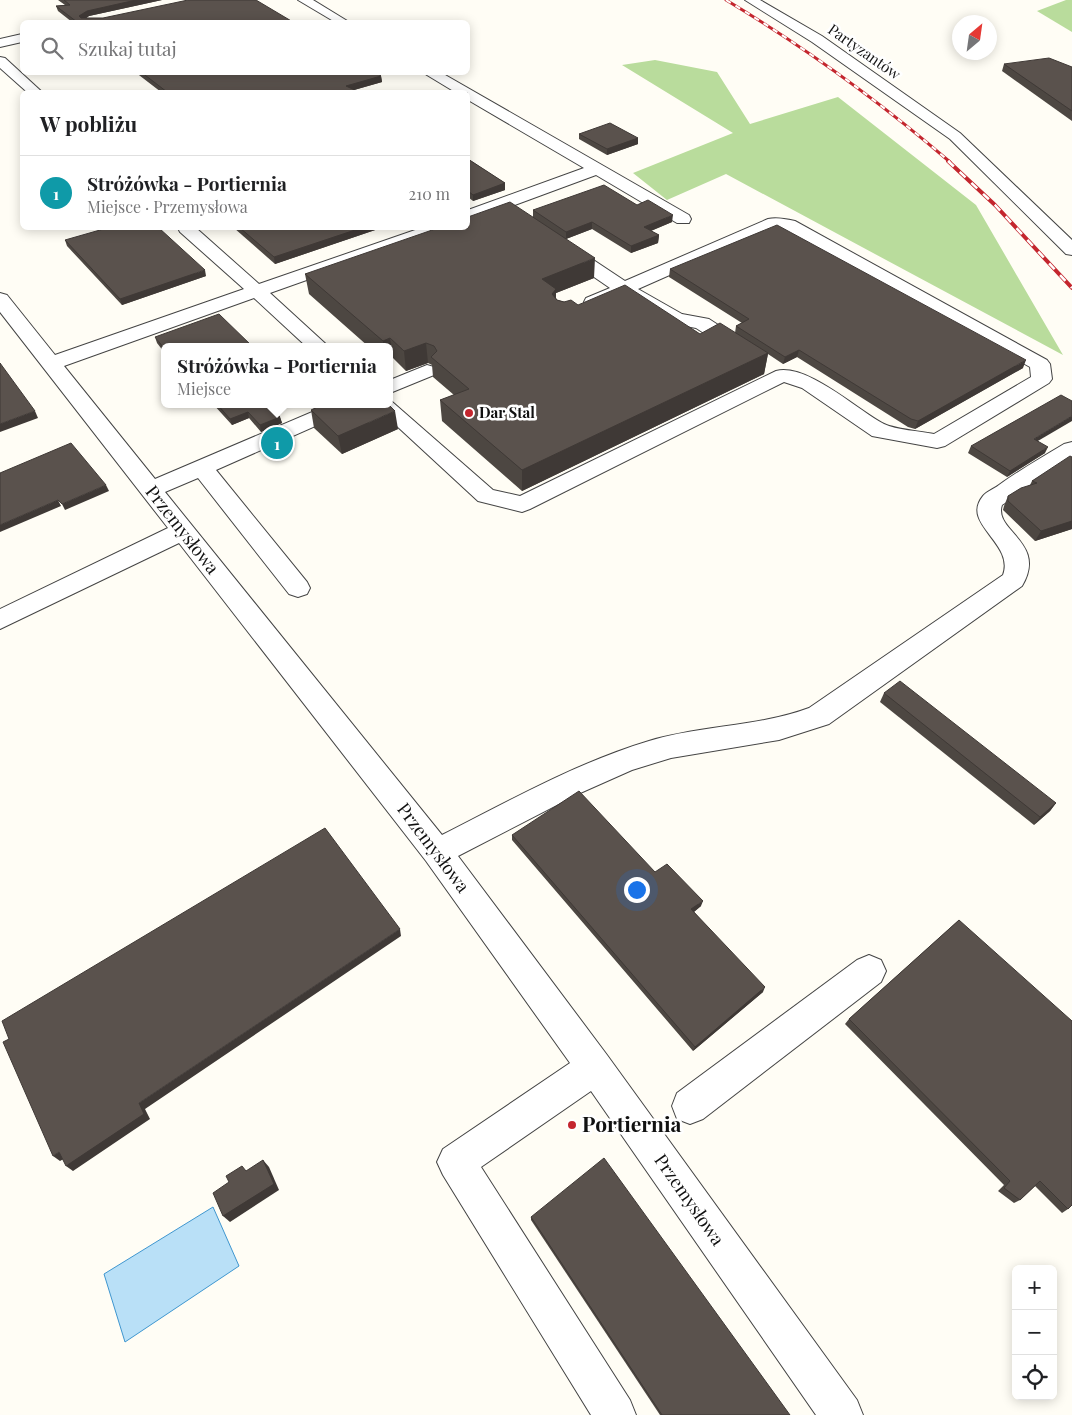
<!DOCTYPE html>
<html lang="pl">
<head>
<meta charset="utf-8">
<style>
	body { margin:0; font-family:"Playfair Display",serif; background:#f2f2f2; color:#202124 }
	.controls { position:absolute; right:15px; bottom:15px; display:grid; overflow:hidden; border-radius:8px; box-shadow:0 2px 12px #0003 }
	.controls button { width:45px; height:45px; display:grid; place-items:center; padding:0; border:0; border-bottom:1px solid #e0e0e0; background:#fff; color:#202124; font:25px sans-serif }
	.compass { position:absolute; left:952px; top:15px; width:45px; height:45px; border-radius:50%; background:#fff; box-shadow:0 2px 12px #0003; rotate:29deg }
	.you { position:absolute; left:636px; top:889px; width:18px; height:18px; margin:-12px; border:4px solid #fff; border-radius:50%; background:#1a73e8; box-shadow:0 0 0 8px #1a73e833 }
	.badge { display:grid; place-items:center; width:32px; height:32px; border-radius:50%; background:#111827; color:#fff; font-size:16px; font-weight:700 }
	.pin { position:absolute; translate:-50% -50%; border:2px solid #fff; box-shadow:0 1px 5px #0006 }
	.popup { position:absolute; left:161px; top:343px; width:232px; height:65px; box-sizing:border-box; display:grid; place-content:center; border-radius:8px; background:#fff; filter:drop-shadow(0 1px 4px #0005); font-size:16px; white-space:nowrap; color:#757577 }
	.popup b { font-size:19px; color:#202124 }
	.popup::after { content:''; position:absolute; left:50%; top:100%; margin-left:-10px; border:10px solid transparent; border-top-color:#fff }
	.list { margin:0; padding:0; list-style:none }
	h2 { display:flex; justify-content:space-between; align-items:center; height:65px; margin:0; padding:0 20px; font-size:21px }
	h2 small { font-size:16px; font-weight:400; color:#757577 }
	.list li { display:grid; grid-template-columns:32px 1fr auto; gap:15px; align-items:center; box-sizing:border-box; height:75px; padding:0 20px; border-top:1px solid #e0e0e0 }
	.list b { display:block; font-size:19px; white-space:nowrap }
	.list p { margin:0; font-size:16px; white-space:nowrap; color:#757577 }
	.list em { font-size:16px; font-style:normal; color:#757577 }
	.icon { flex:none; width:28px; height:28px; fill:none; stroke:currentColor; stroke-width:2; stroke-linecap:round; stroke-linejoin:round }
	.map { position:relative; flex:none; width:1072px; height:1415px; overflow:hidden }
	.search { position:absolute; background:#fff; box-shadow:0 2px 12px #0003; left:20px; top:20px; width:450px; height:55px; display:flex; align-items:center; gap:12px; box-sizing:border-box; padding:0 18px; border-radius:8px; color:#757577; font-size:19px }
	.panel { position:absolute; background:#fff; box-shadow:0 2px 12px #0003; left:20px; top:90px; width:450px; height:140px; border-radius:8px }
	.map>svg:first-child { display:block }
	.forest { fill:#b9dc9c }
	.water { fill:#b9e0f7; stroke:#3f96cf }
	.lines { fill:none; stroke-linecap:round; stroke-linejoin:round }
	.minor-casing { stroke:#444; stroke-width:2 }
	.minor { fill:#fff; fill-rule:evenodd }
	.rail-far1-casing { stroke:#c4262e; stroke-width:3 }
	.rail-casing { stroke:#c4262e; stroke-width:4 }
	.rail-far1 { stroke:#fff; stroke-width:2; stroke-dasharray:5.5; stroke-linecap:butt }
	.rail { stroke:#fff; stroke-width:2.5; stroke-dasharray:8; stroke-linecap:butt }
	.wall { fill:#4d4742 }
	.shaded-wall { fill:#3f3936 }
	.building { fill:#5a524d; stroke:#3f3936 }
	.poi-dot { fill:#c4262e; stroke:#fff; stroke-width:2 }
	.labels { text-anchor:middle; stroke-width:5; stroke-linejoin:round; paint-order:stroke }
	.far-street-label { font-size:15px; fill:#111; stroke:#fff }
	.far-poi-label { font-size:15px; font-weight:bold; fill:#111; stroke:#fff; text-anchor:start }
	.street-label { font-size:18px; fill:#111; stroke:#fff }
	.near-poi-label { font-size:21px; font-weight:bold; fill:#111; stroke:#fff; text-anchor:start }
</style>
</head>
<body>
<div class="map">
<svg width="1072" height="1415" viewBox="0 0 1072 1415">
	<rect width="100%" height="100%" fill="#fffdf5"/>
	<g class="forest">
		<polygon points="1066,0 1072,0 1072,32 1037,11"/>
		<polygon points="655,60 717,72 750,124 838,97 976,205 1063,355 726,174 667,200 633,173 733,133 622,65"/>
	</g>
	<polygon class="water" points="213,1207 239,1266 125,1342 104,1274"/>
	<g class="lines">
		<g class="minor-casing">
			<g id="minor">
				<polygon points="298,0 313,0 349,22 335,22"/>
				<polygon points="745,0 760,0 822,36 960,133 1072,240 1072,255 1066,254 950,139 812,42"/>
				<polygon points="22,34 22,42 0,47 0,39"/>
				<polygon points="0,57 5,58 42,92 27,92 0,68"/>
				<path d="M422,72H440L689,215L691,219L689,223H677L596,175L512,206L625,281L768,219C777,217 786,219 795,221L1047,360L1050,364L1052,379L1049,383L945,446L937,448L872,436L802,388L784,382L530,509L522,512L478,501L373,404H390V400L493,490L520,496L776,371C807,363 857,410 884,424C896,430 920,431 934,434L1031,377L1030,367L785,230L776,228L638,289L682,314L709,319L749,345L752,349L749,353L742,355L735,353L696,328L670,323L623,296C611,301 599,309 586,306L584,302L586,298L610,288L498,211L468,221V210L584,168L468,100V92H455Z"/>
				<path d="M178,228H196L259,284L421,228H445L442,232L270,293L329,347H307L254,298L64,366L155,479L331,404H359L356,408L216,470L307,582L310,588L307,594L298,597L289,594L198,478L165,492L442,835C509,801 576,763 649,741C702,725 758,727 809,708L1003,575C1015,543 960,524 983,496C987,491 994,489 999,485C1020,470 1042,457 1064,444L1072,442V459L1002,505C993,531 1048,542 1022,586L829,724L779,740L671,758L632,770L578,794L458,856L607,1055L857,1400L863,1415H816L591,1091L481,1167L630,1400L636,1415H591L443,1175L437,1162L443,1149L570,1063L426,861L179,543L0,629V609L168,528L0,312V293L7,295L55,355L244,289L180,232Z"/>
				<polygon points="427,365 434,367 437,371 434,375 390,393 390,380"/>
				<polygon points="869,955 881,960 886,971 881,982 703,1119 690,1124 677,1119 672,1106 677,1093 857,960"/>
			</g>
		</g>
		<use href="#minor" class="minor"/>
		<g class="rail-far1-casing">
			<path id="rail-far1" d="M726,0C806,48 879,101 950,162"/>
		</g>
		<g class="rail-casing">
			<polyline id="rail" points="948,161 995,205 1072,288"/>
		</g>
		<use href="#rail-far1" class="rail-far1"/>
		<use href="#rail" class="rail"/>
	</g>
	<g class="wall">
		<polygon points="58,0 162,0 89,16 86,18 293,22 72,22 58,11 56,6 65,5"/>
		<polygon points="1004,64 1072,67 1072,121 1002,71"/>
		<polygon points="135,72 375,72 381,76 382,82 354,90 359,92 161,92"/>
		<polygon points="579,134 638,138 638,144 607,155 579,139"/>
		<polygon points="468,159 505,183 505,190 473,201 468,197"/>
		<polygon points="637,205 672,222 651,231 659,235 658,243 631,253 592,229 566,239 594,278 556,293 556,298 557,300 700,334 735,333 736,326 742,323 669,277 670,269 1023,368 915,429 908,427 797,357 783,364 768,354 764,374 522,491 442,421 440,400 454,395 433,377 432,365 428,363 406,371 393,358 390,347 369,347 309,294 305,274 533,218 533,210"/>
		<polygon points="234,228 381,228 275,264"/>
		<polygon points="65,240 206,276 122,305 67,246"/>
		<polygon points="155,337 164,347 164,352 157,343"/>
		<polygon points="213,404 268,404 280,417 282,423 261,432 249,418 232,425"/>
		<polygon points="311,410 398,429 342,454 314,428"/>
		<polygon points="1038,441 1045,453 1007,477 968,453 971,446"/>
		<polygon points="1072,457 1072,529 1035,541 1003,510 1004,506 1008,496 1030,485 1032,481"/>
		<polygon points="884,693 1056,803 1050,811 1034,825 880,702"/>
		<polygon points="512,835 655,872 701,906 694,912 763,992 693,1051 512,840"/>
		<polygon points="959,920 1068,1209 1062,1213 1035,1186 1020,1200 1014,1203 998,1191 1004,1185 845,1024 849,1019"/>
		<polygon points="531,1217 790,1415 660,1415 531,1220"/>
	</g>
	<g class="shaded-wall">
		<polygon points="136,0 162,0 89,16 81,22 79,16 87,11"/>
		<polygon points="381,76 382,82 347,92 346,86"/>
		<polygon points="638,138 638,144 607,155 607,149"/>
		<polygon points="505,183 505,190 473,201 473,195"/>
		<polygon points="673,215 672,222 643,234 644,227"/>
		<polygon points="592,222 592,229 566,239 566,232"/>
		<polygon points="361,228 381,228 275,264 274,257"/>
		<polygon points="659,235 658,243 631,253 631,246"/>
		<polygon points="595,258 594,278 556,293 555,309 542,279"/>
		<polygon points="205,270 206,276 122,305 120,299"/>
		<polygon points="390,338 393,358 390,360 390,347 383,347 383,341"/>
		<polygon points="426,343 428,363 406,371 404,351"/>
		<polygon points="799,350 797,357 783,364 785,357"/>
		<polygon points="768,353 764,374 522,491 522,470"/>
		<polygon points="1026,360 1023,368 915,429 918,421"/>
		<polygon points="35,411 38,418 0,432 0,424"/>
		<polygon points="395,411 398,429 342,454 338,436"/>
		<polygon points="248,412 249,418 232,425 230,419"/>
		<polygon points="1072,416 1072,421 1031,445 1034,439"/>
		<polygon points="280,417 282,423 261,432 260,425"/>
		<polygon points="1048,447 1045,453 1007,477 1010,471"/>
		<polygon points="106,485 109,491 65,510 62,504"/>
		<polygon points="58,500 61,506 0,532 0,525"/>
		<polygon points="1072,521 1072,529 1035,541 1041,531"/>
		<polygon points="1056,803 1050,811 1034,825 1040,817"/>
		<polygon points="703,901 701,906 690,915 691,909"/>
		<polygon points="400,929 401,936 145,1109 150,1119 73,1171 66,1166 139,1103"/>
		<polygon points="765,987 763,992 693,1051 695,1047"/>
		<polygon points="59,1152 67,1157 60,1161 53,1156"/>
		<polygon points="263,1160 269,1167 279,1190 230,1222 223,1216"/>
	</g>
	<g class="building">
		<polygon points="64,0 136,0 87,11 79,16 81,18 103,18 188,0 256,0 293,22 77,22 56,6 70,5"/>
		<polygon points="1049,58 1072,67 1072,111 1004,64"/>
		<polygon points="141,72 375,72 381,76 346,86 359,92 167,92"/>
		<polygon points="610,123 638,138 607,149 579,134"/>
		<polygon points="468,159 505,183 473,195 468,191"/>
		<polygon points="604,185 637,205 648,200 673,215 644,227 659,235 631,246 592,222 566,232 533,210"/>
		<polygon points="510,202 595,258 542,279 556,289 552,294 557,300 564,302 571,300 578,305 625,285 700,334 720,323 768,353 522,470 440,400 469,389 431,357 437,351 434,346 426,343 404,351 390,338 383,341 305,274 438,228 468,228 468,217"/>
		<polygon points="777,225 1026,360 918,421 911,419 799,350 785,357 736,326 749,319 670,269"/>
		<polygon points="107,228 159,228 205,270 120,299 65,240"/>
		<polygon points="240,228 361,228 274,257"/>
		<polygon points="219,314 253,347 164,347 164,348 155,337"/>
		<polygon points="0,363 35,411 0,424"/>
		<polygon points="1061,395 1072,401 1072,416 1034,439 1048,447 1010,471 971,446"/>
		<polygon points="217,404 268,404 280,417 260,425 248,412 230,419"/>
		<polygon points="324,404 388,404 395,411 338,436 311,410"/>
		<polygon points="71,443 106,485 62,504 58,500 0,525 0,473"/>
		<polygon points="1070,456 1072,457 1072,521 1041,531 1008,501 1008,496 1021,488 1037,483 1032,481"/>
		<polygon points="900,681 1056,803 1040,817 884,693"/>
		<polygon points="579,791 655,872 667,864 703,901 691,909 765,987 695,1047 512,835"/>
		<polygon points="325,828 400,929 139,1103 144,1114 66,1166 59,1152 53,1156 3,1042 9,1039 2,1021"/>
		<polygon points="959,920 1072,1021 1072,1205 1068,1209 1040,1181 1020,1200 1004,1188 1010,1181 849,1019"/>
		<polygon points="604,1158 790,1415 662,1415 531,1217"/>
		<polygon points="263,1160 274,1184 223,1216 213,1193 229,1182 226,1176 242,1166 246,1171"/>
	</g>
	<g class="poi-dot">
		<circle cx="469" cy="413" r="5"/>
		<circle cx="572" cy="1125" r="5"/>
	</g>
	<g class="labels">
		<g class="far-street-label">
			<text transform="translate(864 52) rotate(35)" y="5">Partyzantów</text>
		</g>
		<g class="far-poi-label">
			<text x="479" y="418">Dar Stal</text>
		</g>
		<g class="street-label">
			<text transform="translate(182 530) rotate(52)" y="6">Przemysłowa</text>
			<text transform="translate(433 848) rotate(53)" y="6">Przemysłowa</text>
			<text transform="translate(689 1200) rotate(55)" y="6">Przemysłowa</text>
		</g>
		<g class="near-poi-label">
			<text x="582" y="1132">Portiernia</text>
		</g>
	</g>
</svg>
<div class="controls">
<button>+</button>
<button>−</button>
<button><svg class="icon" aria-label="locate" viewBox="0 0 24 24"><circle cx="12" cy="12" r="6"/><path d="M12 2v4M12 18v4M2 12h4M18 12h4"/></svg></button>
</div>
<svg class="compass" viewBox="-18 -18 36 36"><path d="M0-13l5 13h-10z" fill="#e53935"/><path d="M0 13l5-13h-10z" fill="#757577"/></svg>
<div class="you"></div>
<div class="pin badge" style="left:277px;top:443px;background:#0f9aa8">1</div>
<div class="popup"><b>Stróżówka - Portiernia</b>Miejsce</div>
<div class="search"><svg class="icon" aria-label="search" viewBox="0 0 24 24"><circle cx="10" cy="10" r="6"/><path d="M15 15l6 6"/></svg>Szukaj tutaj</div>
<section class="panel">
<h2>W pobliżu<small></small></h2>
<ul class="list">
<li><span class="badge" style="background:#0f9aa8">1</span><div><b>Stróżówka - Portiernia</b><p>Miejsce · Przemysłowa</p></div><em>210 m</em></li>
</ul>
</section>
</div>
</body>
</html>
